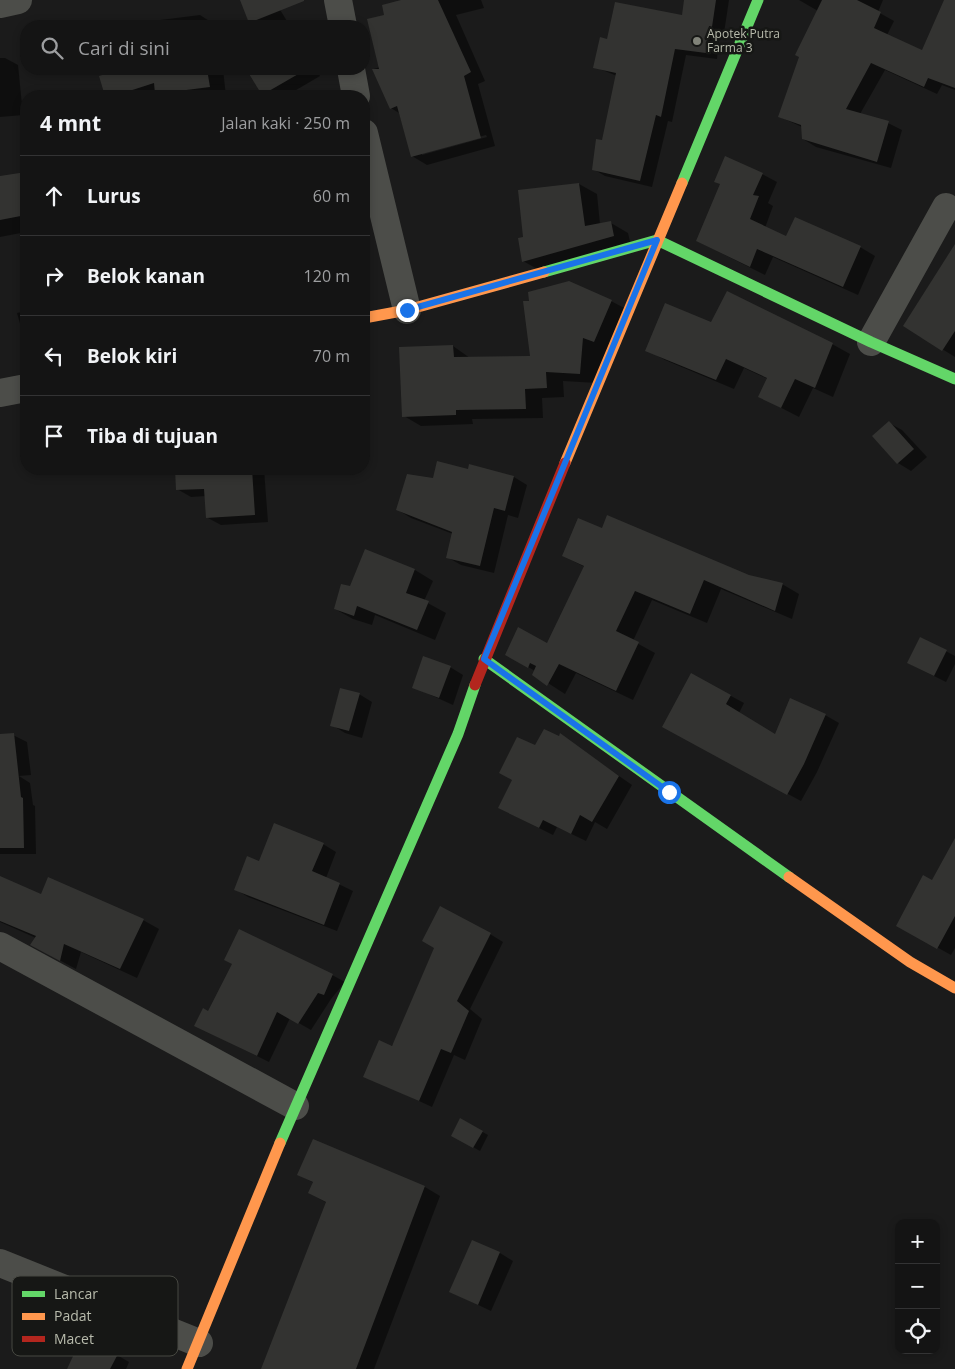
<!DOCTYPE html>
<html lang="id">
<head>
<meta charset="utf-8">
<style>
	body { margin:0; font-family:"Open Sans",sans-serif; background:#1d1d1d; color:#f1f3f6 }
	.controls { position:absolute; right:15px; bottom:15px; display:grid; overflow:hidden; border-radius:10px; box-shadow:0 2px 8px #0003 }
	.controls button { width:45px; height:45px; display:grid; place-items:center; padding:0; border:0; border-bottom:1px solid #333334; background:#141414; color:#f1f3f6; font:25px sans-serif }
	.stop { position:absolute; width:15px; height:15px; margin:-11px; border:4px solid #1a73e8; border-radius:50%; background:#fff }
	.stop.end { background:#1a73e8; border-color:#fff; box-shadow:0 1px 5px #0008 }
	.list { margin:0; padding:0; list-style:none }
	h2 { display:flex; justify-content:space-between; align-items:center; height:65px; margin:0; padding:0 20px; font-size:21px }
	h2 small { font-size:16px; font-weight:400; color:#9d9ea0 }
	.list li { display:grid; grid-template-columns:32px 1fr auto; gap:15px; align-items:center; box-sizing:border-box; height:80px; padding:0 20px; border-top:1px solid #333334 }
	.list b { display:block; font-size:19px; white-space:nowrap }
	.list em { font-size:16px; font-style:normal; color:#9d9ea0 }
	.icon { flex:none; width:28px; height:28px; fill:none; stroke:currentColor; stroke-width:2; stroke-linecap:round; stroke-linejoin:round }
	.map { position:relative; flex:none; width:955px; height:1369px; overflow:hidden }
	.search { position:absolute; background:#141414; box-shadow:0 2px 8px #0003; left:20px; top:20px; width:350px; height:55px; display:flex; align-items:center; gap:12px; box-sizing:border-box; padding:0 18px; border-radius:20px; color:#9d9ea0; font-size:19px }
	.panel { position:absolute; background:#141414; box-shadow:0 2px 8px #0003; left:20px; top:90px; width:350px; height:385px; border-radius:20px }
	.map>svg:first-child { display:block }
	.shadow { fill:#0007; fill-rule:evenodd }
	.building { fill:#333331 }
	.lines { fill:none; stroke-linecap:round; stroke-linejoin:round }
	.street { stroke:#4c4d49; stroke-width:28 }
	.fast { stroke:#63d668; stroke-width:11 }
	.slow { stroke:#ff974d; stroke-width:11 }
	.jam { stroke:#b3261e; stroke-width:11 }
	.route { stroke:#1a73e8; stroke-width:6 }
	.poi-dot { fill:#818379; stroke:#161715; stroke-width:2 }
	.labels { text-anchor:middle; stroke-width:5; stroke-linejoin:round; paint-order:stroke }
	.poi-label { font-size:12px; fill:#b8bbac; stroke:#161715; text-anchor:start }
	.key { fill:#161715; stroke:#474842; stroke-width:1 }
	.key-label { font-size:14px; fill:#b8bbac }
</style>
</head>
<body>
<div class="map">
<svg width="955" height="1369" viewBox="0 0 955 1369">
	<rect width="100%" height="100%" fill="#1b1b1b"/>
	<g class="shadow">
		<path d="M406,0H481L484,8L456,15L485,81L478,84L495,146L427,165L412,156L399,113L391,108L374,69L380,67L386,16ZM486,135L487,137L422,155V152Z"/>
		<polygon points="685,0 729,0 724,33 720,32 717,59 686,55 672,122 668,121 652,187 605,176 593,169 603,141 617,76 595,67 608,40 683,16"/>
		<polygon points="799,0 883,0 878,12 894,21 887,35 923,51 955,13 955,90 942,85 937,94 885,70 860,114 888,123 902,130 891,168 816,147 803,139 802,127 780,117 818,11"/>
		<polygon points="279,8 290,26 252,26 245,9"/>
		<polygon points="200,15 217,26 121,26 128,24"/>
		<polygon points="0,58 5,58 18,65 23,115 0,117"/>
		<polygon points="120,69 223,69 226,96 107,96 100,77 120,71"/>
		<polygon points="248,69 315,69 320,76 286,96 266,96"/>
		<polygon points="26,173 26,232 0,237 0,178"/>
		<polygon points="762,174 777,182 768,203 773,206 765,228 787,238 860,247 875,256 858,295 773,257 765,275 697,241 721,184"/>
		<polygon points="579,184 597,194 600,224 611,223 628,233 631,246 541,271 523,261 524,238"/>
		<polygon points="955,263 955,357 905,326"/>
		<polygon points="611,301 628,310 597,383 563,381 564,397 542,398 543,418 472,419 473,424 421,426 404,416 453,346 470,358 532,357 531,302"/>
		<polygon points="26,311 26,345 17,313"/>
		<polygon points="832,344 850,354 833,397 813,388 799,417 760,397 768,379 744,368 734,389 665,360 647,350"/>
		<polygon points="889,423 902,430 927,457 911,471 898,463 873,436"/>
		<polygon points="470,465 514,477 527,485 518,518 508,515 494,573 461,565 447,557 453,534 411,518 398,510 434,479 469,471"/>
		<polygon points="176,469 264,469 268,522 221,525 208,518 206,496 191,497 177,489"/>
		<polygon points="602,529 748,576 782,584 799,594 792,619 721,589 707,623 652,600 633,641 655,653 633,700 576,673 565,694 534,674 535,671 506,654 548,645 585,567 563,556"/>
		<polygon points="365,551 415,570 433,581 424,601 446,613 435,640 375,615 372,625 353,619 335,609 351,588"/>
		<polygon points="921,638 955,656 955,664 946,682 908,663"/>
		<polygon points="450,667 463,675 453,705 413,687"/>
		<polygon points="692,675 744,703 739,713 775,735 825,715 839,723 817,772 801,801 677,734"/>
		<polygon points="359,694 372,702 362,738 345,733 332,725"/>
		<polygon points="13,735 27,742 31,775 19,776 30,783 33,805 35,806 36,854 0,854 0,736"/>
		<polygon points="560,735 632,785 607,829 595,822 586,841 557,827 553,835 499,808 536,747 559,737"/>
		<polygon points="323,844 336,852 326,878 353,891 337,931 248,897 235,889 260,863"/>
		<polygon points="955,858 955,948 951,955 897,925 933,881"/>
		<polygon points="0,878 42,895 143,920 159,929 137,978 81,952 76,969 48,954 36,938 0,922"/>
		<polygon points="490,934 503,942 470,1009 482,1019 465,1060 454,1055 432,1107 365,1076"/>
		<polygon points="332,975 345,982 331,999 311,1030 290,1018 269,1062 196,1026 209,1012"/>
		<polygon points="461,1120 488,1135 480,1151 452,1135"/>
		<polygon points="314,1141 425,1187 440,1196 374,1369 263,1369 327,1203 309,1193 314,1183 299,1175"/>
		<polygon points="500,1253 513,1261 491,1311 451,1292"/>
		<polygon points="117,1355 129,1362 126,1369 68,1369"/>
	</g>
	<g class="building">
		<polygon points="240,0 304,0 304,1 249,23"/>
		<polygon points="401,0 438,0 471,72 464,76 481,138 411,157 397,106 390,109 372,69 379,69 367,19 384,15 382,5"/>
		<polygon points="684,0 716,0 712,27 709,26 706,53 675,49 661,117 656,115 640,181 592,170 596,139 602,140 616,73 593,68 600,37 607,39 615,2 682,15"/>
		<polygon points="822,0 857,0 881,12 874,28 922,50 944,0 955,0 955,88 928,78 924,87 871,63 846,109 889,121 877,162 802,139 801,125 778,117 799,57 795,55"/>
		<polygon points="122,69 207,69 210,87 155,94 154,83 114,96 105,96 99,76"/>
		<polygon points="246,69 307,69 262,95"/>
		<polygon points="725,156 763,173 753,195 759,196 750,219 786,236 795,217 861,246 843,287 757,249 750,267 696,241 720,184 714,182"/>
		<polygon points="26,172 26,215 0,220 0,176"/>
		<polygon points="579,183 585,226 611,221 614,236 522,262 518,238 523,237 518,190"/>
		<polygon points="955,244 955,331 942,351 903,326"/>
		<polygon points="569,281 612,300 594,342 583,338 580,374 546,372 547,388 525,389 526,409 456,410 456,415 402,417 399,347 453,345 454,357 530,356 523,301 529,301 528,292"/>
		<polygon points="727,291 833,343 815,388 795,379 781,408 758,397 767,378 726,359 716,380 645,351 665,303 711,322"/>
		<polygon points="889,421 914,449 897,464 872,436"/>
		<polygon points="437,461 468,469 469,464 514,476 505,511 494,508 480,566 446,558 452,532 396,510 407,474 433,478"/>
		<polygon points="175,469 252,469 255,515 206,518 204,489 176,490"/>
		<polygon points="607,515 749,575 783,583 775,611 704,580 690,614 635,591 616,631 639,642 616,691 559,664 547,686 532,675 536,666 530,663 528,668 505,655 518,627 547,643 584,566 562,556 578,518 602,528"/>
		<polygon points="365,549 415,569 406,593 429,601 417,630 357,606 354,616 334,609 341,584 350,586"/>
		<polygon points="920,637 947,650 934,676 907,663"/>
		<polygon points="423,656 451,666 439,698 412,688"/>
		<polygon points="691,673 731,695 726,704 775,734 790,698 826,714 804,764 787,795 662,727"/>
		<polygon points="340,688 360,693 349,731 330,726"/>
		<polygon points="544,729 559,736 560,733 619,776 592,822 580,815 571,834 543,820 539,828 498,808 512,780 499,773 517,737 535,745"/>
		<polygon points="14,733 21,797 23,798 24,848 0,848 0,734"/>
		<polygon points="274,823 324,843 312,871 340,883 324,925 234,890 247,856 259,861"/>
		<polygon points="955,838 955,916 937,949 896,926 923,875 932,880"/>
		<polygon points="0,876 41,894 48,877 144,919 120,969 64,944 60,961 30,945 36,936 0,921"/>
		<polygon points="440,906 491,933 457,1001 469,1011 451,1053 441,1049 419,1101 363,1077 379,1040 392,1046 434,948 422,941"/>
		<polygon points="239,929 333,974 324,995 318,993 298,1024 277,1012 257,1056 194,1026 203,1008 208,1011 232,964 224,960"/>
		<polygon points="460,1118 483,1131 473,1148 451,1136"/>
		<polygon points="313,1139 425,1186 356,1369 261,1369 326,1202 308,1193 313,1182 297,1175"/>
		<polygon points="472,1240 500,1252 478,1305 449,1292"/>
		<polygon points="82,1337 118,1354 110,1369 67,1369"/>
	</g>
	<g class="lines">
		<g class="street">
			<polyline points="338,0 343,26"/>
			<polyline points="0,4 18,0"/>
			<polyline points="351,69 356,96"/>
			<polyline points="364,133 407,310"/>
			<polyline points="871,342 946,207"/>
			<polyline points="0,393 26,388"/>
			<polyline points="0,946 295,1106"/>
			<polyline points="0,1263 199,1343"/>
		</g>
		<g class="fast">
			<polyline points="682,183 758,0"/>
			<polyline points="544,272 657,240 871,342 955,379"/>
			<polyline points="484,659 789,877"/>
			<polyline points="280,1143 458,734 475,685"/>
		</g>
		<g class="slow">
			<polyline points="364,318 407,310 544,272"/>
			<polyline points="565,463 682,183"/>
			<polyline points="789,877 910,962 955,988"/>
			<polyline points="187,1369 280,1143"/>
		</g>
		<polyline class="jam" points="475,685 565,463"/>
	</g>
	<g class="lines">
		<polyline class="route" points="407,310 657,240 484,659 669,792"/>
	</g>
	<circle class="poi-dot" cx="697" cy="41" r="5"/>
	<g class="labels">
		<g class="poi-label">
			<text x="707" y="38">Apotek Putra<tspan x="707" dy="14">Farma 3</tspan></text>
		</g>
	</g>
	<rect x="12" y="1276" width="166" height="80" rx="8" class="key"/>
	<rect x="22" y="1291" width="23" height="6" fill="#63d668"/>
	<rect x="22" y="1313" width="23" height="7" fill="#ff974d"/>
	<rect x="22" y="1336" width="23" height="6" fill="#b3261e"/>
	<g class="key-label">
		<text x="54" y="1299">Lancar</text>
		<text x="54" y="1321">Padat</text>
		<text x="54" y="1344">Macet</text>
	</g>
</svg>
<div class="controls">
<button>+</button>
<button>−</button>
<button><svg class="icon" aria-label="locate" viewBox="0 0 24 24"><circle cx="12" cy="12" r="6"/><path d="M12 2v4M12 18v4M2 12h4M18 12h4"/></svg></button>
</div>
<div class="stop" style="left:669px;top:792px"></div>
<div class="stop end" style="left:407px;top:310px"></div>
<div class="search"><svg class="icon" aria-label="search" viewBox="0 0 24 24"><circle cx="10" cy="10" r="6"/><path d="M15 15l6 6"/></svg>Cari di sini</div>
<section class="panel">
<h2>4 mnt<small>Jalan kaki · 250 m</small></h2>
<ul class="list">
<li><svg class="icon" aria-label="ahead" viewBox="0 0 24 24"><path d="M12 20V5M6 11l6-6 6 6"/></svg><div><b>Lurus</b></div><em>60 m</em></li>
<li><svg class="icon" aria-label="right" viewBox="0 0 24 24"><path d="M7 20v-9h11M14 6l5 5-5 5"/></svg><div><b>Belok kanan</b></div><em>120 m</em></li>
<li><svg class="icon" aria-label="left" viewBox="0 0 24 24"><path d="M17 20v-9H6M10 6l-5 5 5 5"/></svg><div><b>Belok kiri</b></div><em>70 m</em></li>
<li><svg class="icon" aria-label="arrive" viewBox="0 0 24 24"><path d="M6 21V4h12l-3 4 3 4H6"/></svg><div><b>Tiba di tujuan</b></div></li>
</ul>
</section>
</div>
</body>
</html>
